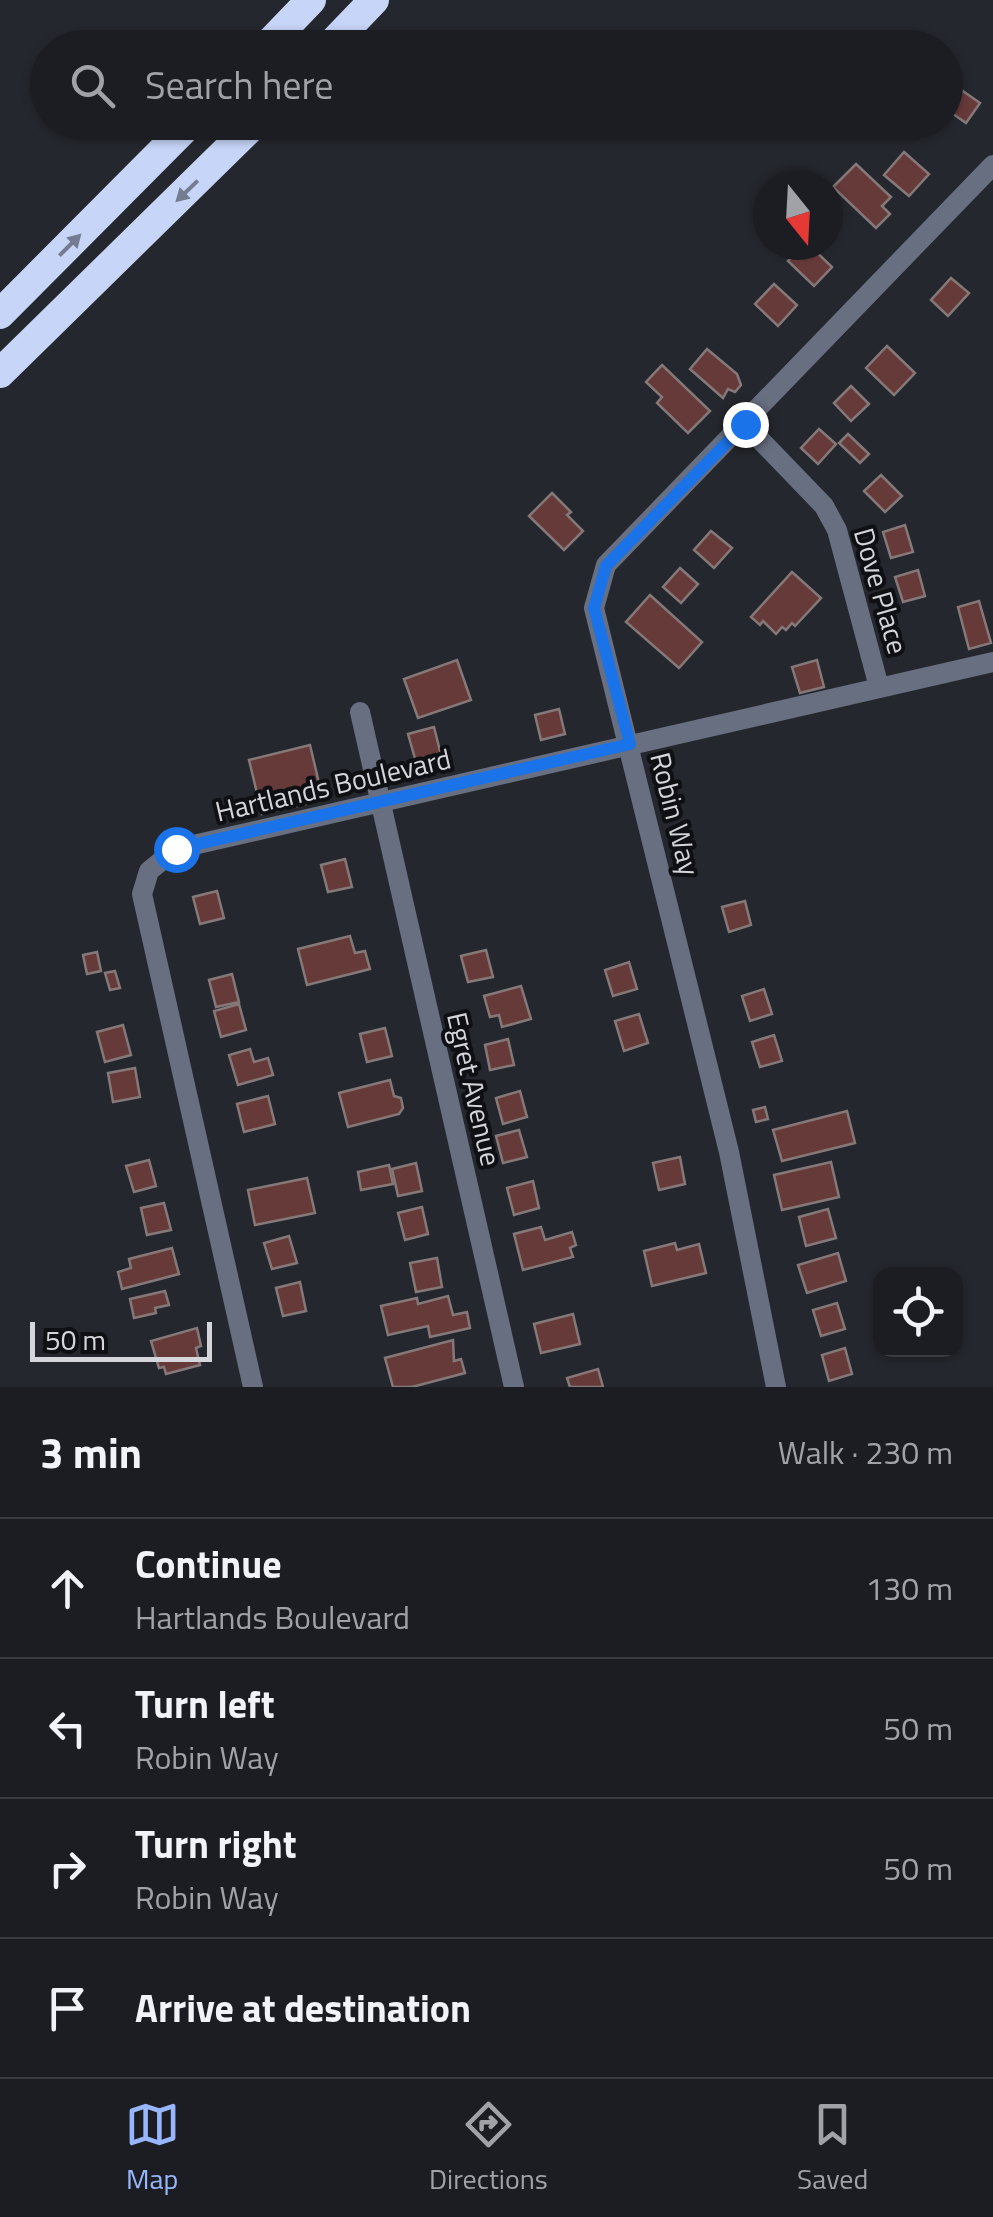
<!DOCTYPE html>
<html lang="en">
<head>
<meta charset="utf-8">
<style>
	body { margin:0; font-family:"Titillium Web",sans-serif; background:#292a2f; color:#f1f3f6 }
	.controls { position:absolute; right:30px; bottom:30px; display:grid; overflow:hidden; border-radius:20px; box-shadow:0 2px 8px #0004 }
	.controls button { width:90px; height:90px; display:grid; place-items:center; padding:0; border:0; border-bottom:2px solid #3a3b40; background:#1c1d22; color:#f1f3f6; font:50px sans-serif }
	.compass { position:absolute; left:753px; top:170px; width:90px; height:90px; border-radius:50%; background:#1c1d22; box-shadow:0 2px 8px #0004; rotate:162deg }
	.scale { position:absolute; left:30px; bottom:25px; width:182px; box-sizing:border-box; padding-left:10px; border:5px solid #d5d6db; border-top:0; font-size:28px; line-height:35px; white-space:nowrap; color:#d5d6db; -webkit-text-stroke:8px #0f1013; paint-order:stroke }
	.stop { position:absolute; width:30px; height:30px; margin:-22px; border:8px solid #1a73e8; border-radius:50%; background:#fff }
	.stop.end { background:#1a73e8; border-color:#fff; box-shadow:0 2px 10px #0008 }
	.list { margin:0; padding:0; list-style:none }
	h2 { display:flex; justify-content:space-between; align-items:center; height:130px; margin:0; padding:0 40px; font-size:42px }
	h2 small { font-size:32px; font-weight:400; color:#a0a2a5 }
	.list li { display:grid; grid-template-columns:65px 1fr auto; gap:30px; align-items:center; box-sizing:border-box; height:140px; padding:0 40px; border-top:2px solid #3a3b40 }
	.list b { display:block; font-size:38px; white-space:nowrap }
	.list p { margin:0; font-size:32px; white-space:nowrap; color:#a0a2a5 }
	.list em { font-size:32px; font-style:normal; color:#a0a2a5 }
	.icon { flex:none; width:55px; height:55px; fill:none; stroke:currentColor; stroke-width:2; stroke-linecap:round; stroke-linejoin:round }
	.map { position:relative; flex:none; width:993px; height:1387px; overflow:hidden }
	.search { position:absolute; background:#1c1d22; box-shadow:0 2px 8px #0004; left:30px; right:30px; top:30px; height:110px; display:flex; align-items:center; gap:25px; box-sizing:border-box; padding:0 35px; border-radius:55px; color:#a0a2a5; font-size:38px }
	.sheet { height:690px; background:#1c1d22 }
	nav { display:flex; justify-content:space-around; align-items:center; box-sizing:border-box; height:140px; border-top:2px solid #3a3b40; background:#1c1d22; font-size:28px; color:#a0a2a5 }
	nav a { display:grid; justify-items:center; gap:5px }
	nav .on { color:#98b6fd }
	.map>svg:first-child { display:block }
	.building { fill:#673a3a; stroke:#847978; stroke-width:2.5 }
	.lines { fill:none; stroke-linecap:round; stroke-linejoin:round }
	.street { stroke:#686f81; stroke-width:20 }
	.highway { stroke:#c6d5f8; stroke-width:30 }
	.oneway { fill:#747c91 }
	.route { stroke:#1a73e8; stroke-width:12 }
	.labels { text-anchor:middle; stroke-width:8; stroke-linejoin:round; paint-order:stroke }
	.street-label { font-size:28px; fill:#d5d6db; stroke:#0f1013 }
</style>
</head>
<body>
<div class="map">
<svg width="993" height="1387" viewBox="0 0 993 1387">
	<rect width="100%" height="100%" fill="#25272e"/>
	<g class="building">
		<polygon points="960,89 980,103 966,123 946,109"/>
		<polygon points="904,152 929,174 909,196 884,175"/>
		<polygon points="856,164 891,197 882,206 890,214 876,228 833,187"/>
		<polygon points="803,245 809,245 832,267 814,286 788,261"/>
		<polygon points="951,278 969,293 948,316 931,300"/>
		<polygon points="774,284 797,305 778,326 755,304"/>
		<polygon points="887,346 915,373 894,395 866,368"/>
		<polygon points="707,349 737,374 741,385 735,392 728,389 723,398 690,369"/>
		<polygon points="662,365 710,411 688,433 657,403 662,397 646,382"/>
		<polygon points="851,386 869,404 851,421 834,403"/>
		<polygon points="819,429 836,444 818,464 801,448"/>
		<polygon points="848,434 869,454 860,463 839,443"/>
		<polygon points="881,475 902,496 885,512 864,491"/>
		<polygon points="552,493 571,512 567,515 583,531 564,550 529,516"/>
		<polygon points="905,525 913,552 891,558 883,532"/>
		<polygon points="711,531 732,548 714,568 694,550"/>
		<polygon points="680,568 698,584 681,603 663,587"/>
		<polygon points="918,570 925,596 903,602 895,577"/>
		<polygon points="792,572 821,598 795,626 792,623 786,630 782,627 776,634 763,621 760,625 751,617"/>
		<polygon points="650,595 702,642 679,668 626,622"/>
		<polygon points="979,601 991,643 969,649 958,607"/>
		<polygon points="457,660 471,700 418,718 404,679"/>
		<polygon points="817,660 824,687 800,693 792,667"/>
		<polygon points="559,709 565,734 541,740 535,715"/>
		<polygon points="434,727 441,755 416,762 408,734"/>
		<polygon points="310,745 323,800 262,814 249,760"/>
		<polygon points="345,859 352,887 328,892 321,865"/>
		<polygon points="217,891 224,918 200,924 193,897"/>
		<polygon points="745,901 751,925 729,932 722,907"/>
		<polygon points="350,936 355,953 365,951 370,969 307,985 298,949"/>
		<polygon points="486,950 493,977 468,982 461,956"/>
		<polygon points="97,952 101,971 87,974 83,955"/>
		<polygon points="629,962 637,989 613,996 605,970"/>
		<polygon points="115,971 120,988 110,990 105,973"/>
		<polygon points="232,974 239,1002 216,1007 209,980"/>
		<polygon points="521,986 531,1019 502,1027 499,1015 490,1017 484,996"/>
		<polygon points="764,989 772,1014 750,1021 742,996"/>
		<polygon points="239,1004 246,1030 221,1037 214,1011"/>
		<polygon points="639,1014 648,1043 624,1051 615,1021"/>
		<polygon points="123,1025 131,1055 105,1062 97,1032"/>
		<polygon points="385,1028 392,1056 367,1062 360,1034"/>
		<polygon points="774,1035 782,1061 760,1067 752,1042"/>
		<polygon points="508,1039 514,1065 490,1070 485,1045"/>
		<polygon points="250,1049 254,1062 268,1058 273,1075 238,1085 229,1055"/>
		<polygon points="135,1068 140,1097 113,1102 108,1073"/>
		<polygon points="390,1080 394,1096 401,1098 403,1108 399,1114 348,1127 339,1093"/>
		<polygon points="520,1091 527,1117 503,1124 496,1098"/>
		<polygon points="268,1096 275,1124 244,1132 237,1104"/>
		<polygon points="765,1107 768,1119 756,1122 753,1110"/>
		<polygon points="847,1111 855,1143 782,1161 773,1130"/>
		<polygon points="519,1130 527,1157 503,1163 496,1136"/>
		<polygon points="680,1157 685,1184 659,1190 653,1163"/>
		<polygon points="149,1160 156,1186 134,1192 126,1166"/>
		<polygon points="831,1162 839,1197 782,1210 774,1175"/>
		<polygon points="416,1163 422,1191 398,1196 392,1169"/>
		<polygon points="389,1165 393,1184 361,1190 358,1172"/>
		<polygon points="307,1178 315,1213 255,1225 248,1190"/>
		<polygon points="533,1181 539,1208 514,1215 507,1188"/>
		<polygon points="164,1203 171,1230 147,1235 141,1208"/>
		<polygon points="422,1207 428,1234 405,1240 398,1213"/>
		<polygon points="828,1209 836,1238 806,1246 799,1217"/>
		<polygon points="541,1227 545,1240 572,1232 576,1245 570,1248 573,1257 523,1270 514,1234"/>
		<polygon points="289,1236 297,1263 272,1269 264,1243"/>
		<polygon points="675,1243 677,1250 699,1244 706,1273 652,1286 644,1251"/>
		<polygon points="172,1248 179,1274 122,1289 118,1272 131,1268 129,1259"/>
		<polygon points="838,1253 846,1281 807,1293 798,1265"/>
		<polygon points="437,1258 442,1287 416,1292 410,1263"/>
		<polygon points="300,1282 306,1311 283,1316 276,1288"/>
		<polygon points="165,1291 169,1305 155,1308 156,1313 134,1318 130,1299"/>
		<polygon points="448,1296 453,1315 467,1312 470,1328 430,1337 428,1326 388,1335 381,1306 417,1298 418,1304"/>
		<polygon points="837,1303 845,1329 821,1336 813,1310"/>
		<polygon points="573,1314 580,1344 541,1353 534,1324"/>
		<polygon points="197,1328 201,1346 196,1348 200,1365 166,1374 164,1367 159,1368 151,1341"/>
		<polygon points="453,1340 454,1361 461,1359 465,1373 412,1387 393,1387 385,1358"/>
		<polygon points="845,1348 852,1374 829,1381 822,1355"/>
		<polygon points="598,1369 603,1387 570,1387 567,1378"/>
	</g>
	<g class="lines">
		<g class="street">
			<polyline points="745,424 824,506 837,530 879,687"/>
			<polyline points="360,712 514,1387"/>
			<polyline points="253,1387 142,894 149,871 176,849 993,662"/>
			<polyline points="776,1387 729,1152 594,608 606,565 993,165"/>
		</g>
		<g class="highway">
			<polyline points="265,48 311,0"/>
			<polyline points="328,48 374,0"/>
			<polyline points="0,314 191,122"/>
			<polyline points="0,373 256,122"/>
		</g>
	</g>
	<defs><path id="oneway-solid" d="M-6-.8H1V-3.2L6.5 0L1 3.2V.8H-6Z" transform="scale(2.5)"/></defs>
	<g class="oneway">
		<use href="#oneway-solid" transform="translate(187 191) rotate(136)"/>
		<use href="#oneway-solid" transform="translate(70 245) rotate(-45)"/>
	</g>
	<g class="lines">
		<polyline class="route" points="176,849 630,744 594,608 606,566 745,424"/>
	</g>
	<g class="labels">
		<g class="street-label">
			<text transform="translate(881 591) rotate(74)" y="10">Dove Place</text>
			<text transform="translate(333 785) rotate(-13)" y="10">Hartlands Boulevard</text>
			<text transform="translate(675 814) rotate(76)" y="10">Robin Way</text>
			<text transform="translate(474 1089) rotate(77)" y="10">Egret Avenue</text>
		</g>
	</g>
</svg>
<div class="controls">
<button><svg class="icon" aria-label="locate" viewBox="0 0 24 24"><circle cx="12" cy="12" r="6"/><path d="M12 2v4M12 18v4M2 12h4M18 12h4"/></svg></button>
</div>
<svg class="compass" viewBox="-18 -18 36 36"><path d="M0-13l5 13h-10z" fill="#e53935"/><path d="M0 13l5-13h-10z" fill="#a0a2a5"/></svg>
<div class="scale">50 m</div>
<div class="stop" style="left:176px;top:849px"></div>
<div class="stop end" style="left:745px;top:424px"></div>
<div class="search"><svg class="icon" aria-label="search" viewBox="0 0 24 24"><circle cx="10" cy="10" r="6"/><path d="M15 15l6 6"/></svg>Search here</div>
</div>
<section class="sheet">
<h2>3 min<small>Walk · 230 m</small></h2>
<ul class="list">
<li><svg class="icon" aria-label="ahead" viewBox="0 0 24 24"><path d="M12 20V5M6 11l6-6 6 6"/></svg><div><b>Continue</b><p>Hartlands Boulevard</p></div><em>130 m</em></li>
<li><svg class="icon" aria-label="left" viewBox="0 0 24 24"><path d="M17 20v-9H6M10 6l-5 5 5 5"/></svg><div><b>Turn left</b><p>Robin Way</p></div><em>50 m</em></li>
<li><svg class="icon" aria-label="right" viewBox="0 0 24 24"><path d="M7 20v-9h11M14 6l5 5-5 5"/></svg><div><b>Turn right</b><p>Robin Way</p></div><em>50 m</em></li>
<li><svg class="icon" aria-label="arrive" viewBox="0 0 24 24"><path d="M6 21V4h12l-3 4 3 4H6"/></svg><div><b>Arrive at destination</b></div></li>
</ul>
</section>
<nav>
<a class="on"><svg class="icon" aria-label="map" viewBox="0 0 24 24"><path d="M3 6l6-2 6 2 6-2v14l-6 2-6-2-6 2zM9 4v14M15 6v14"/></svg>Map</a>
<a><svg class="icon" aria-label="directions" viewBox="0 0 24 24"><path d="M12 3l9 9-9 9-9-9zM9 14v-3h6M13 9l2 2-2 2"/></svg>Directions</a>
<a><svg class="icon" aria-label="saved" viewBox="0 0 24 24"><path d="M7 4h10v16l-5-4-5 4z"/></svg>Saved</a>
</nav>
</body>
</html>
